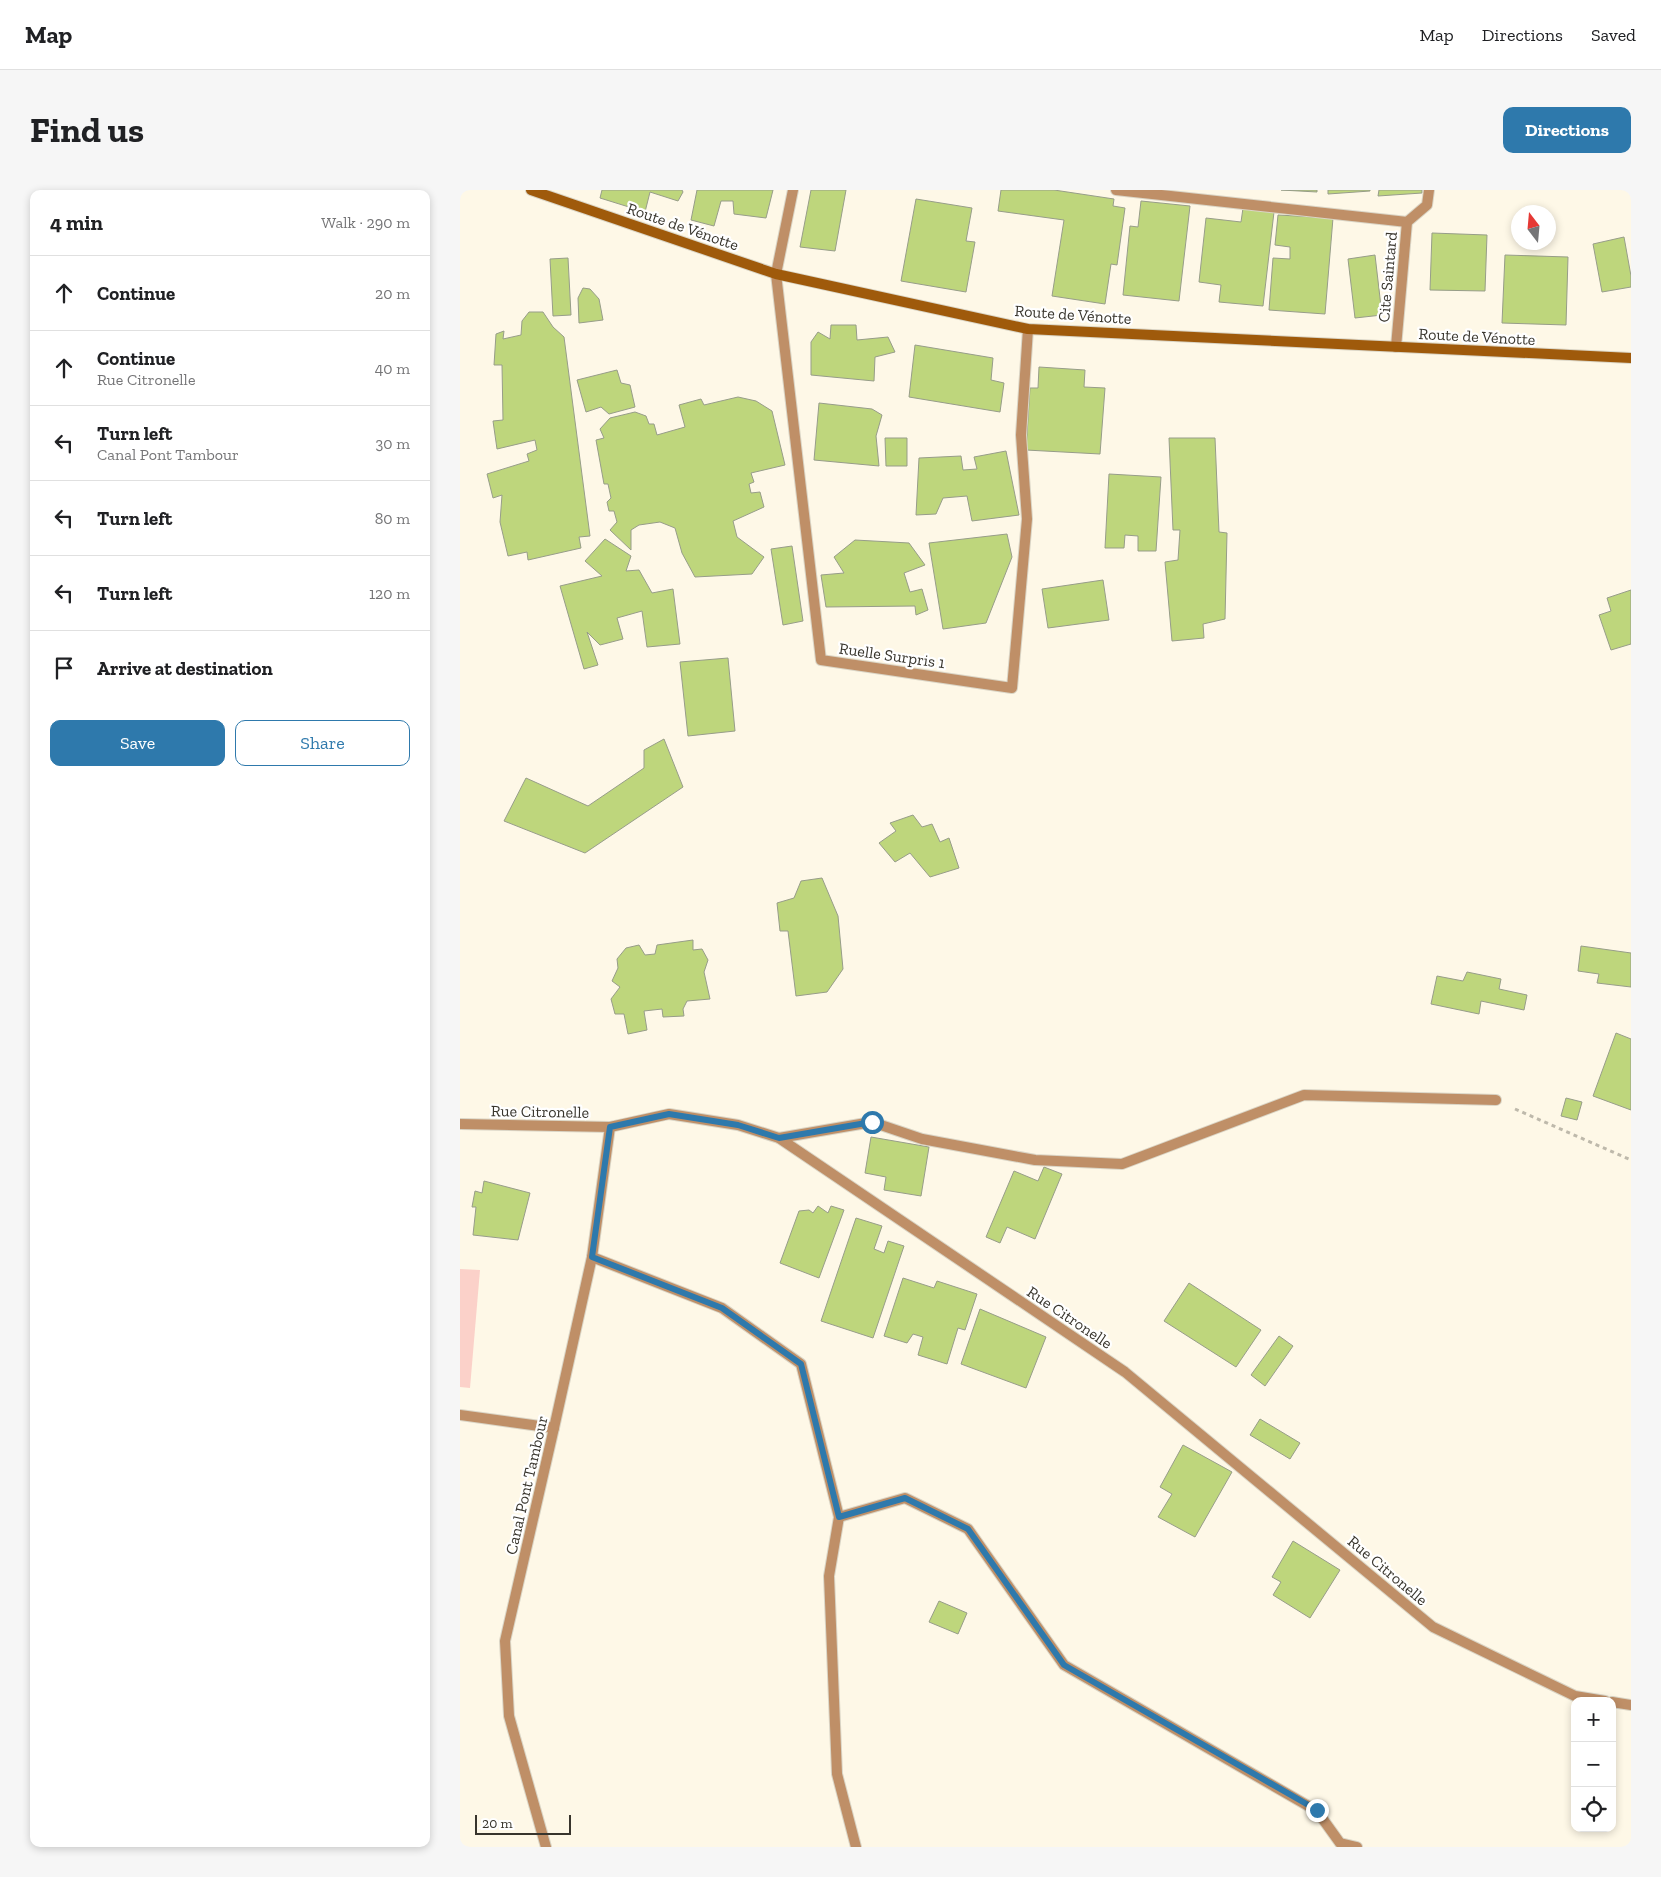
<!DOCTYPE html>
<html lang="en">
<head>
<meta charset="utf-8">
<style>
	body { margin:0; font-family:"Zilla Slab",serif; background:#f6f6f6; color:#202124 }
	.controls { position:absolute; right:15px; bottom:15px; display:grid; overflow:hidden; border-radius:10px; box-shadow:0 2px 8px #0003 }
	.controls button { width:45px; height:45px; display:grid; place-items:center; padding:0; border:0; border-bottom:1px solid #e0e0e0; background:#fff; color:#202124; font:25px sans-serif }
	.compass { position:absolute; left:1051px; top:15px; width:45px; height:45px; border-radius:50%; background:#fff; box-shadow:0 2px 8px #0003; rotate:344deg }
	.scale { position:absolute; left:15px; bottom:12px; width:96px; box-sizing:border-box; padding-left:5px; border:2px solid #38352d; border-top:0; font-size:14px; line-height:18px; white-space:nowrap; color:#38352d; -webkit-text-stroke:4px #fff; paint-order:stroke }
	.stop { position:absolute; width:15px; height:15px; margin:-11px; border:4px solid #2e79ac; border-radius:50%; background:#fff }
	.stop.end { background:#2e79ac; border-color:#fff; box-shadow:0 1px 5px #0008 }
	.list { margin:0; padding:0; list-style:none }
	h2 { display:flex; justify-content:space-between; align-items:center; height:65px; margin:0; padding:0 20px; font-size:21px }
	h2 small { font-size:16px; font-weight:400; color:#757577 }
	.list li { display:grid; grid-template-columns:32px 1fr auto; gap:15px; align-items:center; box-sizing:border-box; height:75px; padding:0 20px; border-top:1px solid #e0e0e0 }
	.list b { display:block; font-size:19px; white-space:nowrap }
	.list p { margin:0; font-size:16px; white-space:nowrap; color:#757577 }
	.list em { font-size:16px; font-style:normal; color:#757577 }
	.actions { display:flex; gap:10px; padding:15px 20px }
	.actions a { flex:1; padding:11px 0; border:1px solid #2e79ac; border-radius:10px; text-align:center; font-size:18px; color:#2e79ac }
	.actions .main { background:#2e79ac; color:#fff }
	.icon { flex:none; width:28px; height:28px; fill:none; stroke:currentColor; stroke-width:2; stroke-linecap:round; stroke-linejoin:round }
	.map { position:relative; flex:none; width:1171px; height:1657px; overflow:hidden; border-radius:10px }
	header { display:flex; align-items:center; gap:30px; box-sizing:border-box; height:70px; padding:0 25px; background:#fff; border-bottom:1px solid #e0e0e0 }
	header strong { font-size:24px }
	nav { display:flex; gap:28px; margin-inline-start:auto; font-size:18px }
	.intro { display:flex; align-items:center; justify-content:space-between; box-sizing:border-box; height:120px; padding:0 30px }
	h1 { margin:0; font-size:35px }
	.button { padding:12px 22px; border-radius:10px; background:#2e79ac; color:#fff; font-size:18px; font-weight:700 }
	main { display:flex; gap:30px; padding:0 30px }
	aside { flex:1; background:#fff; border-radius:10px; box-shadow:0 2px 8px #0003 }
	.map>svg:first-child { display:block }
	.green { fill:#fbd1c9 }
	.building { fill:#bed67c; stroke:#979d89 }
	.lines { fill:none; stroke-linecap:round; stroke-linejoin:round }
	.lane-casing { stroke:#dad5c6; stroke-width:12 }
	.street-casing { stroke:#dad5c6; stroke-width:12 }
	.secondary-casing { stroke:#dad5c6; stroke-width:12 }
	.path { stroke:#beb9ab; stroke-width:3; stroke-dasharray:4 4; stroke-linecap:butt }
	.lane { stroke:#bf8f67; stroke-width:10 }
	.street { stroke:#bf8f67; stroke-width:10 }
	.secondary { stroke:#9f5a0b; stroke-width:10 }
	.route { stroke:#2e79ac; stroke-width:6 }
	.labels { text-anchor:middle; stroke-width:4.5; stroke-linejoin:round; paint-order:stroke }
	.street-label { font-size:16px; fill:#38352d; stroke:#fff }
</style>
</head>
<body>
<header>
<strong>Map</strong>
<nav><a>Map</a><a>Directions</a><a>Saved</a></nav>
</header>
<div class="intro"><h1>Find us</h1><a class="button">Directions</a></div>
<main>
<aside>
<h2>4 min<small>Walk · 290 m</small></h2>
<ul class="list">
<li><svg class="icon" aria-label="ahead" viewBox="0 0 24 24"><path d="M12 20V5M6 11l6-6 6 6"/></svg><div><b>Continue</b></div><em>20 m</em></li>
<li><svg class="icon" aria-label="ahead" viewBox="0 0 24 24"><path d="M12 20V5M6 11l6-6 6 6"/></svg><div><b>Continue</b><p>Rue Citronelle</p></div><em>40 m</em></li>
<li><svg class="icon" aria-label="left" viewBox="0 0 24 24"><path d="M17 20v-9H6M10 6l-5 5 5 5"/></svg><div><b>Turn left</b><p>Canal Pont Tambour</p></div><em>30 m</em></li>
<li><svg class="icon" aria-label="left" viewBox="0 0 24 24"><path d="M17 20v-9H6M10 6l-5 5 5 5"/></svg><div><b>Turn left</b></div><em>80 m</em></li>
<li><svg class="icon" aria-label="left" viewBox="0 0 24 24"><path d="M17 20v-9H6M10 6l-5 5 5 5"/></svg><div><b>Turn left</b></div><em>120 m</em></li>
<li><svg class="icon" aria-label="arrive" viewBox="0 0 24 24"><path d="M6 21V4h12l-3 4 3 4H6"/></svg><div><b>Arrive at destination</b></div></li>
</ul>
<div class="actions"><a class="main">Save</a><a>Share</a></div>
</aside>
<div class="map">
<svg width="1171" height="1657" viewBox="0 0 1171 1657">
	<rect width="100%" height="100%" fill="#fef8e7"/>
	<polygon class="green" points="0,1079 20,1080 10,1198 0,1197"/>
	<g class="building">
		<polygon points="142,0 222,0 223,2 218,11 190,2 185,22 140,8"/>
		<polygon points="237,0 313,0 306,28 274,24 273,11 261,11 254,36 231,30"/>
		<polygon points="351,0 386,0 375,61 340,57"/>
		<polygon points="541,0 594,0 654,9 653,16 665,18 657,75 651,74 645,114 592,106 604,30 538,21"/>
		<polygon points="821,0 857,0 857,2"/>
		<polygon points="868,0 910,0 910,1 868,4"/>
		<polygon points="919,0 962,0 962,3 918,6"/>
		<polygon points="456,9 512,18 506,51 515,52 506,102 441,91"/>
		<polygon points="681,11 730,16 719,111 663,105 670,36 678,37"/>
		<polygon points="783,18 814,22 803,116 759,112 761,95 739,92 746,28 781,32"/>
		<polygon points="818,25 873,28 865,124 809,120 813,68 830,69 830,57 815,55"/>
		<polygon points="972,43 1027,45 1025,101 970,100"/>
		<polygon points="1164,47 1171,86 1171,97 1142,102 1133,54"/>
		<polygon points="915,65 922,125 895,128 888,69"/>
		<polygon points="1045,65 1108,67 1106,135 1042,133"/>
		<polygon points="108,68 111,125 93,126 90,69"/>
		<polygon points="123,98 130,99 139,109 143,130 119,133 118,108"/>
		<polygon points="69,122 83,122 93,137 104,147 130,346 119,347 121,358 68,370 67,362 48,366 40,332 42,305 33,308 27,284 69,271 67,264 77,260 75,250 37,259 33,231 43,230 42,175 34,175 36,144 44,141 43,149 61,145 62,131"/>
		<polygon points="371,135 396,135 397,150 428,147 435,162 415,167 414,191 351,185 351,152 358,142 370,149"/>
		<polygon points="455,155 533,168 531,190 544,193 540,222 449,207"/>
		<polygon points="579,177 625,180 624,197 645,198 640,264 566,260 570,198 578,198"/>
		<polygon points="157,180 161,193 170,195 175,217 149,224 141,217 126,222 117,190"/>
		<polygon points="278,207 296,211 312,221 325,275 291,283 294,292 289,294 291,303 300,302 304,317 273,331 277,347 304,367 292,384 235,387 222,363 215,338 200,332 179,335 171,340 171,360 150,340 157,332 154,321 149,321 147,312 151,308 148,294 144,294 136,250 144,248 140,239 150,228 175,222 186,226 189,234 194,234 197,245 225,237 219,215 241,209 244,215"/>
		<polygon points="359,213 412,219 422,225 416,246 419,276 354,270"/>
		<polygon points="425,248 447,248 447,276 426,276"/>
		<polygon points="709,248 755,248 759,342 767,343 765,429 743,434 744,448 712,451 705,372 718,370 720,340 713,340"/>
		<polygon points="546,261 559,325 512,331 507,306 483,308 476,324 456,325 459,268 501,266 503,280 517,279 514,267"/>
		<polygon points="649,284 701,287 696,361 678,361 678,346 665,345 664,358 645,358"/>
		<polygon points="547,344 552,367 526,433 483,439 469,353"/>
		<polygon points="145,349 171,366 166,381 179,380 192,403 213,399 220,454 187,457 182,421 157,428 163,449 140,455 127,442 138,475 124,479 100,396 142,386 125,371"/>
		<polygon points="395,350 449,353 465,375 444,383 450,402 462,399 468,420 456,425 455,416 366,417 361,385 384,383 374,367"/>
		<polygon points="332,356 343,431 323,435 311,359"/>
		<polygon points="643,390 649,430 588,438 582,399"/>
		<polygon points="1171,400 1171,454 1151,460 1139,425 1151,421 1147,408"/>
		<polygon points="268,468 275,541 228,546 220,472"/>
		<polygon points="204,549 223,597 125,663 44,631 66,588 128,616 184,578 184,560"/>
		<polygon points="453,625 462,637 472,634 480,652 489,648 499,678 470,687 450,663 435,672 419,653 436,641 430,633"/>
		<polygon points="362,688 378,726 383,779 367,802 336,806 328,741 320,741 317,713 334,708 341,691"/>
		<polygon points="233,750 233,760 242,759 248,770 244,782 250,809 227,811 223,819 224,826 203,827 202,819 184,821 187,840 168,844 164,824 155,824 151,809 160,797 152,791 158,778 157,769 166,758 179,755 185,765 195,764 197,755"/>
		<polygon points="1121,756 1171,763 1171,797 1137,793 1139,784 1118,781"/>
		<polygon points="1007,782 1041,789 1039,799 1067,805 1064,820 1021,811 1019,824 971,814 977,786 1003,791"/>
		<polygon points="1156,843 1171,849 1171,920 1133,906"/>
		<polygon points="1106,908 1122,912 1117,930 1101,926"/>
		<polygon points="411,947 469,957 461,1006 424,1000 426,987 405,983"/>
		<polygon points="584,977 602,984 575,1049 547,1037 540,1053 526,1047 554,981 578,991"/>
		<polygon points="24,991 70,1003 58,1050 13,1045 16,1017 12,1017 15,1001 22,1003"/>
		<polygon points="358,1016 368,1023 371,1016 384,1020 359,1088 320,1073 339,1021 349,1020 353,1023"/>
		<polygon points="396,1028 422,1036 414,1059 424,1063 428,1051 444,1056 413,1148 361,1131"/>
		<polygon points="443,1088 474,1098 477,1091 517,1104 505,1140 498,1138 487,1174 458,1165 463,1147 453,1144 447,1153 424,1146"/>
		<polygon points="729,1093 801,1140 776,1177 704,1131"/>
		<polygon points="520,1119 586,1147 566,1198 501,1174"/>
		<polygon points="819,1146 833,1156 805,1196 791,1185"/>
		<polygon points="800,1229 840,1253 830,1269 790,1245"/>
		<polygon points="723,1255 772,1282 735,1347 698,1327 712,1304 700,1297"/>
		<polygon points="833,1351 880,1380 850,1428 813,1405 821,1392 812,1387"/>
		<polygon points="479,1411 507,1423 498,1444 469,1432"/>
	</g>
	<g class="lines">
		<g class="lane-casing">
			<polyline id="lane" points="319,948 412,932 462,949 575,970 662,974 844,905 1036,910"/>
		</g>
		<g class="street-casing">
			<g id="street">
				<polyline points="333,0 316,84 361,470 552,498 567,329 561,245 568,139"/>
				<polyline points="656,0 947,32"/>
				<polyline points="936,157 947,32 967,15 969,0"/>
				<polyline points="0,934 150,937 209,924 278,935 319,948 665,1182 973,1437 1115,1506 1145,1511"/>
				<polyline points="132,1067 262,1118 341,1174 379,1327 369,1386 377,1584 396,1657"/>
				<polyline points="0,1225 94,1238"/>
				<polyline points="379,1327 445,1308 508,1339 604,1475 857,1621 880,1653 897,1657"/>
				<polyline points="1152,1512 1171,1515"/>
				<polyline points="86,1657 49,1526 45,1451 94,1238 132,1067 150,937"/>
			</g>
		</g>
		<g class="secondary-casing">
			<polyline id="secondary" points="71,0 316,84 568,139 1171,168"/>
		</g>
		<polyline class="path" points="1055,919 1171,970"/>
		<use href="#lane" class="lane"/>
		<use href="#street" class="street"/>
		<use href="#secondary" class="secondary"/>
	</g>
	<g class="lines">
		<polyline class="route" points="412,932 319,948 278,935 209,924 150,937 132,1067 262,1118 341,1174 379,1327 445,1308 508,1339 604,1475 857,1620"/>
	</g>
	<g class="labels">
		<g class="street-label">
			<text transform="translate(223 36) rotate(19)" y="6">Route de Vénotte</text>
			<text transform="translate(927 87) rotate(-85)" y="6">Cite Saintard</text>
			<text transform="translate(613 124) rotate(4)" y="6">Route de Vénotte</text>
			<text transform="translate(1017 146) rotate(3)" y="6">Route de Vénotte</text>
			<text transform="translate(432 465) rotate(8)" y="6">Ruelle Surpris 1</text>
			<text transform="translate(80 921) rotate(1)" y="6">Rue Citronelle</text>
			<text transform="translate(610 1127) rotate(34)" y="6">Rue Citronelle</text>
			<text transform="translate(66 1295) rotate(-77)" y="6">Canal Pont Tambour</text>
			<text transform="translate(928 1380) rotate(40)" y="6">Rue Citronelle</text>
		</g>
	</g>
</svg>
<div class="controls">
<button>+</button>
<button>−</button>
<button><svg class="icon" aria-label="locate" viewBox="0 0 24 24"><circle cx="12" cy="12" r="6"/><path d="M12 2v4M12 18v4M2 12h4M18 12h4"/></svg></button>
</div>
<svg class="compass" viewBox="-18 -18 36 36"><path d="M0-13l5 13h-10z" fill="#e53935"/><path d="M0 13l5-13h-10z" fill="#757577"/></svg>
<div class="scale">20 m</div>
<div class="stop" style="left:412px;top:932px"></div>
<div class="stop end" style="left:857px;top:1620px"></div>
</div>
</main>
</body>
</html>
